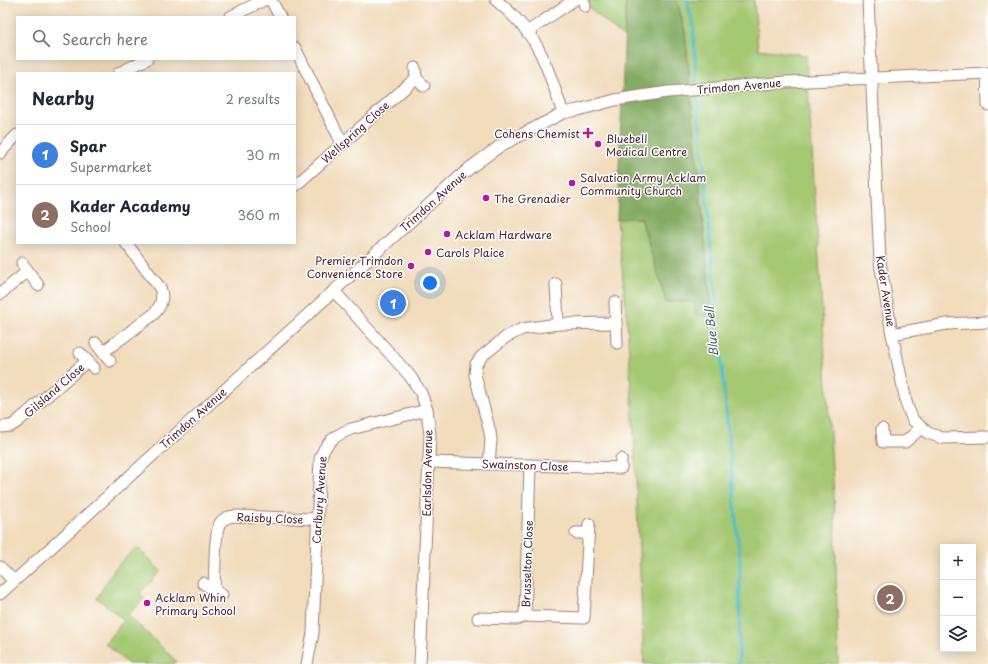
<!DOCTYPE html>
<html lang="en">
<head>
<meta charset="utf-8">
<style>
	body { margin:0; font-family:"Playpen Sans",sans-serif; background:#f2f2f3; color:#1f2937 }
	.controls { position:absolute; right:12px; bottom:12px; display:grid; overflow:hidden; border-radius:0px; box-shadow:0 2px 10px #0003 }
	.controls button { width:36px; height:36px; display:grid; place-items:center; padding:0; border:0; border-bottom:1px solid #e0e1e3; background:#fff; color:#1f2937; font:20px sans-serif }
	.you { position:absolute; left:430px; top:283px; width:14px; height:14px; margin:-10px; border:3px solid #fff; border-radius:50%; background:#1a73e8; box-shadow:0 0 0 6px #1a73e833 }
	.badge { display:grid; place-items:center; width:26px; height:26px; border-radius:50%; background:#2563eb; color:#fff; font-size:13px; font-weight:700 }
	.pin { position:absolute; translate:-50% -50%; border:2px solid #fff; box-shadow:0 1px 4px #0006 }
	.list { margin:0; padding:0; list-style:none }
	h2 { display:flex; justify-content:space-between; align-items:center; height:52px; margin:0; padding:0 16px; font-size:17px }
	h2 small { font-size:13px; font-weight:400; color:#747a83 }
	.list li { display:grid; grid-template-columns:26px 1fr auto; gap:12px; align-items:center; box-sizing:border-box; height:60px; padding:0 16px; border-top:1px solid #e0e1e3 }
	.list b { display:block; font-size:15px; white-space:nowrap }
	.list p { margin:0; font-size:13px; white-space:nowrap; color:#747a83 }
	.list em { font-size:13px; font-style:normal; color:#747a83 }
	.icon { flex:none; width:22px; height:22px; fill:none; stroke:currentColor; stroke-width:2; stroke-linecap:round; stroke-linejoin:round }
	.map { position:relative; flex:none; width:988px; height:664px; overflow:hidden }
	.search { position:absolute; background:#fff; box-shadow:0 2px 10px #0003; left:16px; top:16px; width:280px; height:44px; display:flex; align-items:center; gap:10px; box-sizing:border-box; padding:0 14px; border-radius:0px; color:#747a83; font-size:15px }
	.panel { position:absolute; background:#fff; box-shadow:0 2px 10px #0003; left:16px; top:72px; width:280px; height:172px; border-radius:0px }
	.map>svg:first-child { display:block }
	.green { fill:#a5c872; stroke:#78744e }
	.forest { fill:#84ac64; stroke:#676648 }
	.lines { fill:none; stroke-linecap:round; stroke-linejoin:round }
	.stream { stroke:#4fbcc9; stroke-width:3 }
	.minor-casing { stroke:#9e7e74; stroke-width:13 }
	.minor { stroke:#fff; stroke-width:11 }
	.poi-dot { fill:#b5179e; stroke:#fff; stroke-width:1.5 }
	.labels { text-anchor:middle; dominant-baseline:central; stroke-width:3; stroke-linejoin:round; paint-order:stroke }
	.street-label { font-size:11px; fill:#4a1f2b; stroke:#fff }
	.poi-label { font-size:11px; fill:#4a1f2b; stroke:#fff; text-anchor:start }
	.water-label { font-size:12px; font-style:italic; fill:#4c5e6a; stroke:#fff }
</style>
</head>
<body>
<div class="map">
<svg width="988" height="664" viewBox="0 0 988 664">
	<rect width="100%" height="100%" fill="#fff"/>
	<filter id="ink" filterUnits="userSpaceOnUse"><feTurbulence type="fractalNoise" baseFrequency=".025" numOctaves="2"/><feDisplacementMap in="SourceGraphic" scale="8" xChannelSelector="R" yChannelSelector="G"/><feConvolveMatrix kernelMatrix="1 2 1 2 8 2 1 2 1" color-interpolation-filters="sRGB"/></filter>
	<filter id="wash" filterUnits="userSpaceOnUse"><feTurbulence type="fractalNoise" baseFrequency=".012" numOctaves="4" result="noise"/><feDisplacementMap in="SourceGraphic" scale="16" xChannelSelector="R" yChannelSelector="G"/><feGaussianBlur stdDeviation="0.9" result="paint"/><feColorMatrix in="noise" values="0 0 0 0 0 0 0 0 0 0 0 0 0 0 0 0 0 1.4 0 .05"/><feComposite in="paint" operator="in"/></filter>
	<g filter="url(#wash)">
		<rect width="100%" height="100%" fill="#f1dcbc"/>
		<g class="green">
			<polygon points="587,0 626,0 624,38 591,9"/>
			<polygon points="677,0 754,0 758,49 806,55 835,513 838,664 644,664 634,436 627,321 617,219 641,218 666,302 694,302 712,316 685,32"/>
			<polygon points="137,547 161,571 140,593 145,598 128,615 176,661 174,664 128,664 105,643 124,620 97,598 115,568"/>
		</g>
		<polygon class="forest" points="626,0 677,0 685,32 712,316 696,315 693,302 666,302 641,218 617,219"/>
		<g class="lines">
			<polyline class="stream" points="687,0 693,24 699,117 740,562 739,664"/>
		</g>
	</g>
	<g filter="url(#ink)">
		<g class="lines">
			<g class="minor-casing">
				<g id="minor">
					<polyline points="271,0 280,17"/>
					<path d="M496,0C514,15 531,33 541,54C550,73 556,93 563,113"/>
					<polyline points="583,0 585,6"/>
					<polyline points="868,0 880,262 892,334 907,406 913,420 928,433 942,438 988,437"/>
					<polyline points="230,17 264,0"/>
					<polyline points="527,32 574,0"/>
					<polyline points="295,48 342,143"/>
					<polyline points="119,73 147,59"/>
					<polyline points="987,73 988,105"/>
					<polyline points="416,78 424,86"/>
					<polyline points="0,153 17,135"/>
					<polyline points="295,186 416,78 415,68"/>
					<polyline points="22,263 38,285"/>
					<polyline points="556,284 558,324"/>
					<polyline points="334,291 410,376 421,393 427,410 430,435 420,664"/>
					<polyline points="0,294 28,271"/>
					<polyline points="615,302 617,343"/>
					<polyline points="892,334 947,324 988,322"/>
					<polyline points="96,343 110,361"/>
					<path d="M103,352L154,314C161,306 164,297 160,288L126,243"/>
					<polyline points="80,353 94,368"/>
					<polyline points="0,427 11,426 17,422 87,361"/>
					<polyline points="882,429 883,442 905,442 921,428"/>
					<polyline points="428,462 621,468 621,459"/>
					<polyline points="489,463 491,440 490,432 475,375 476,364 482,356 506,337 522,329 558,324 616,323"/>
					<polyline points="530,465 525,616 584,618 589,524"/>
					<polyline points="576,533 588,533"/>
					<polyline points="0,567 14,581"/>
					<polyline points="203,583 222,595"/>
					<path d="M214,590C215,578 214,532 220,523C224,517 230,516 237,516L317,519"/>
					<polyline points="0,594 456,180 471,167 500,146 563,113 578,110 615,100 668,92 786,82 988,73"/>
					<polyline points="478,618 518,619 525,616"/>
					<path d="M307,664L313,633L320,459C325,443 335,435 351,429L427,410"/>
				</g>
			</g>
			<use href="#minor" class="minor"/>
		</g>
	</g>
	<g class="poi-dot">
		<path d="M586 127h4v4h4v4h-4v4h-4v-4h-4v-4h4z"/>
		<circle cx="598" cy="144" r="4"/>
		<circle cx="572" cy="183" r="4"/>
		<circle cx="486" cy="198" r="4"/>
		<circle cx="447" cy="234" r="4"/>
		<circle cx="428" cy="252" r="4"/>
		<circle cx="411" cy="266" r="4"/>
		<circle cx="147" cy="603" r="4"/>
	</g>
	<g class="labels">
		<g class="street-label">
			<text transform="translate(739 86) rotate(-5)">Trimdon Avenue</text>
			<text transform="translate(355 132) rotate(-42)">Wellspring Close</text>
			<text transform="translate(433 201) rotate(-42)">Trimdon Avenue</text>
			<text transform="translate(886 291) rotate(81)">Kader Avenue</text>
			<text transform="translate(54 390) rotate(-41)">Gilsland Close</text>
			<text transform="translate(193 418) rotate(-42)">Trimdon Avenue</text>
			<text transform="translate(525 465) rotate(2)">Swainston Close</text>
			<text transform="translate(427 473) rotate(-89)">Earlsdon Avenue</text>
			<text transform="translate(319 500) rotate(-86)">Carlbury Avenue</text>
			<text transform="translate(270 518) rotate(2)">Raisby Close</text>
			<text transform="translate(527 564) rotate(-88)">Brusselton Close</text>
		</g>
		<g class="poi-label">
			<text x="580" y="133" text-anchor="end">Cohens Chemist</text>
			<text x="606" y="138">Bluebell<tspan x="606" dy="13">Medical Centre</tspan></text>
			<text x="580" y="177">Salvation Army Acklam<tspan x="580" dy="13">Community Church</tspan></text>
			<text x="494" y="198">The Grenadier</text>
			<text x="455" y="234">Acklam Hardware</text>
			<text x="436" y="252">Carols Plaice</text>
			<text x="403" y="260" text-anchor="end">Premier Trimdon<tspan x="403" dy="13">Convenience Store</tspan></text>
			<text x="155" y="597">Acklam Whin<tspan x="155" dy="13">Primary School</tspan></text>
		</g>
		<g class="water-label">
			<text transform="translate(711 332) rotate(-95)">Blue Bell</text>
		</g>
	</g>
</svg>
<div class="controls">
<button>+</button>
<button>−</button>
<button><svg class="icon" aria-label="layers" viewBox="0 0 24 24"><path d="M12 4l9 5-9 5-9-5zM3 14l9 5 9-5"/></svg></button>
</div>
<div class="you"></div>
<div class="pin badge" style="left:393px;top:303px;background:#3f7fe0">1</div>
<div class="pin badge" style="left:890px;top:598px;background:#8d6e63">2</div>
<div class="search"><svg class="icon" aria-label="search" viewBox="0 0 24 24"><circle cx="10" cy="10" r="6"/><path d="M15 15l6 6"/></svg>Search here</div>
<section class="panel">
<h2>Nearby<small>2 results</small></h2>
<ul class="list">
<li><span class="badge" style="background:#3f7fe0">1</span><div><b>Spar</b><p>Supermarket</p></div><em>30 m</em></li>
<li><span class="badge" style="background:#8d6e63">2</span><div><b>Kader Academy</b><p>School</p></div><em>360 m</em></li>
</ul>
</section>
</div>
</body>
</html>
